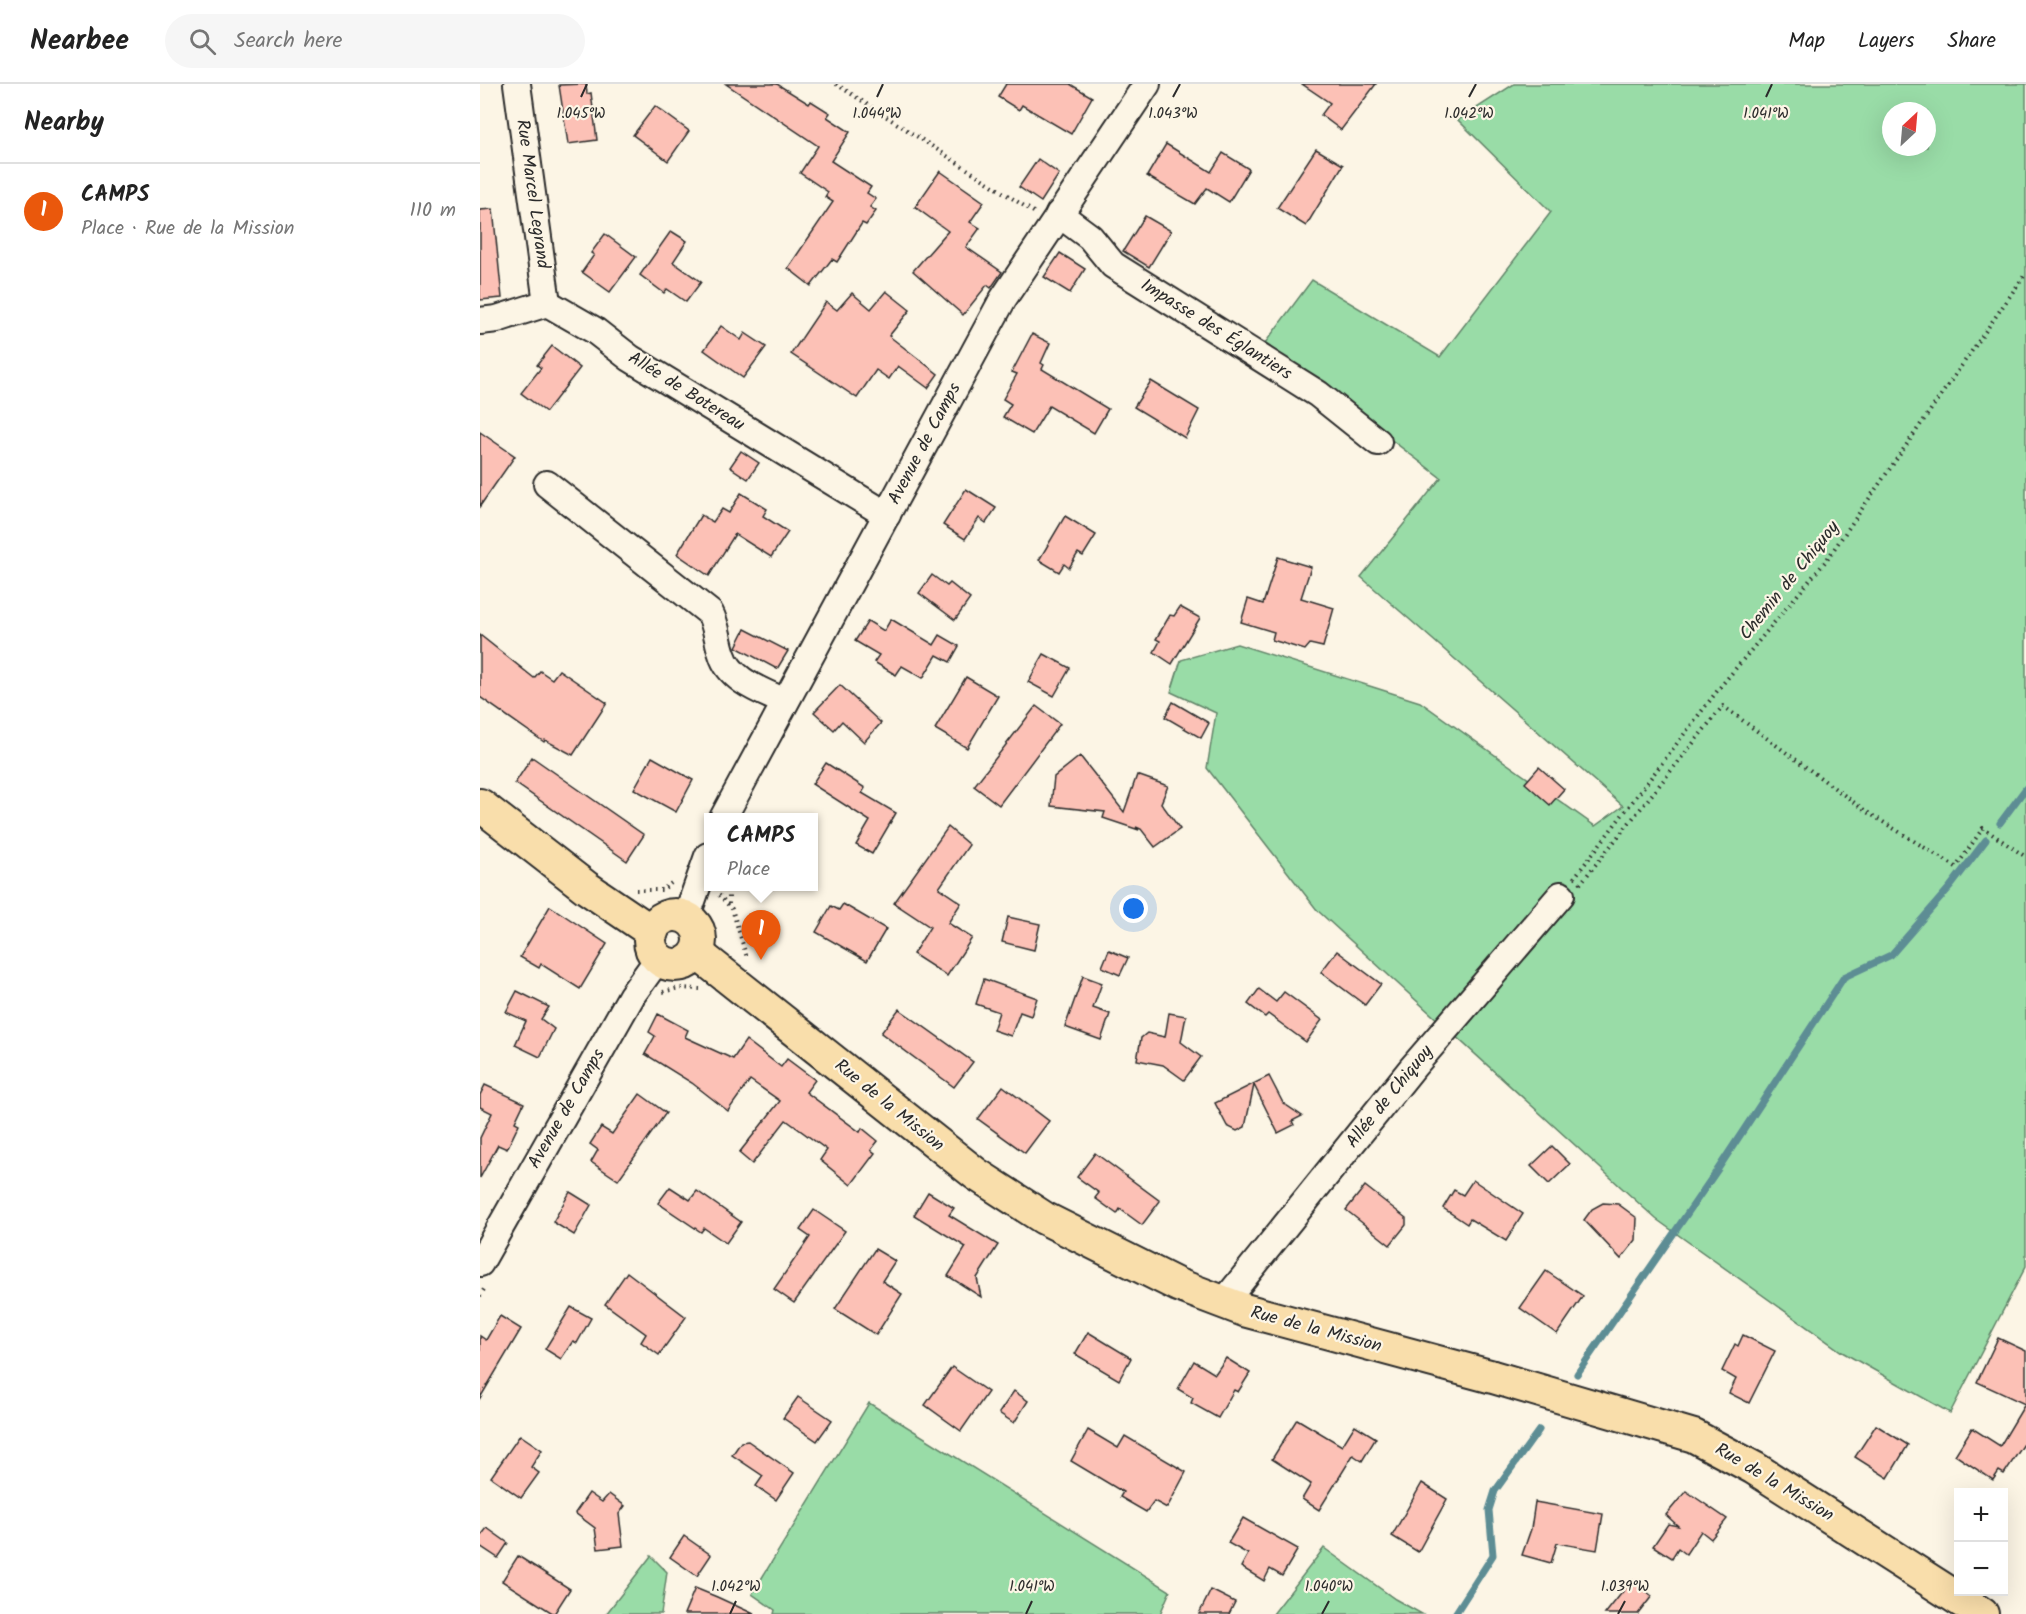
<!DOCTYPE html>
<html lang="en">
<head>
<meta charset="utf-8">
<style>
	body { margin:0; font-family:Kalam,sans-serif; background:#f6f6f6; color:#222 }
	.controls { position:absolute; right:18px; bottom:18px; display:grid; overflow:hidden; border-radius:0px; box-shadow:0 6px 24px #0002 }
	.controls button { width:54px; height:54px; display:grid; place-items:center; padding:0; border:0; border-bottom:2px solid #e0e0e0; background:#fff; color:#222; font:30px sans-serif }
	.compass { position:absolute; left:1402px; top:18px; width:54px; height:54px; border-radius:50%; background:#fff; box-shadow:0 6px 24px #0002; rotate:26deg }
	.you { position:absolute; left:654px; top:825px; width:21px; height:21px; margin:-15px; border:4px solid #fff; border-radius:50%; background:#1a73e8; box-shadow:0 0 0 9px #1a73e833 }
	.badge { display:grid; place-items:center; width:39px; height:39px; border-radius:50%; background:#ea580c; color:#fff; font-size:20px; font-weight:700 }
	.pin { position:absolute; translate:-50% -50px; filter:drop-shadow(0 2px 3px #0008) }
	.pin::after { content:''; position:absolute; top:32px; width:21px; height:18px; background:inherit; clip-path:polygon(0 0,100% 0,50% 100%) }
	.popup { position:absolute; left:224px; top:729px; width:114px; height:78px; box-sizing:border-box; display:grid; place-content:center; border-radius:0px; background:#fff; filter:drop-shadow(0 2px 4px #0005); font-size:20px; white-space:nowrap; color:#767676 }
	.popup b { font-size:22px; color:#222 }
	.popup::after { content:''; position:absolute; left:50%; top:100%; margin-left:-12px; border:12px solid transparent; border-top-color:#fff }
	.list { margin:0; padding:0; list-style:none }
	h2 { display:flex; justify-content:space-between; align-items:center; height:78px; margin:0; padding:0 24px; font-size:26px }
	h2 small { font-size:20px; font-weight:400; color:#767676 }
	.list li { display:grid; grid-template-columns:39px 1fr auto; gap:18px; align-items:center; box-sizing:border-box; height:96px; padding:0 24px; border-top:2px solid #e0e0e0 }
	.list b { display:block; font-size:22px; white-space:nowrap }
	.list p { margin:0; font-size:20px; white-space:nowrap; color:#767676 }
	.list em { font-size:20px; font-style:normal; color:#767676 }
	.icon { flex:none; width:33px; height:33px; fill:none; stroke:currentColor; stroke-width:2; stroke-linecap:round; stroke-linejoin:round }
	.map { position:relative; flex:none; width:1546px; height:1530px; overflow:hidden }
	header { display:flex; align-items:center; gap:36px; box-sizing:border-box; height:84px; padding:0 30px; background:#fff; border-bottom:2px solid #e0e0e0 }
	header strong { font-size:28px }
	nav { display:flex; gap:33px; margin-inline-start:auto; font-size:21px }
	.search { width:420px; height:54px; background:#f6f6f6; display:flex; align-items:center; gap:15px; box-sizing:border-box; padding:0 21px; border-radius:33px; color:#767676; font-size:22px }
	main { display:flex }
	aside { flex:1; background:#fff }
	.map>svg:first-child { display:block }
	.green { fill:#99dca7; stroke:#628469; stroke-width:1.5; fill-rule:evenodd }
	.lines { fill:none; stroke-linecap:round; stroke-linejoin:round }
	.stream { stroke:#5d8d94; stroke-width:7 }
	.building { fill:#fcc1b6; stroke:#2b2b2b; stroke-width:1.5 }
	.minor-casing { stroke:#2b2b2b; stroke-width:30 }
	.major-casing { stroke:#2b2b2b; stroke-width:36 }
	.path { stroke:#2b2b2b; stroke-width:4; stroke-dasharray:1.5 4.5; stroke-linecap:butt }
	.minor { stroke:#fcf5e5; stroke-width:26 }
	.major { stroke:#f9deab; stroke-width:32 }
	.ticks { fill:none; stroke:#2b2b2b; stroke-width:2 }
	.labels { text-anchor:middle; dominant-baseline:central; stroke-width:4.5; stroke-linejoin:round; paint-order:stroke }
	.street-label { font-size:18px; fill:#2b2b2b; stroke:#fcf5e5 }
	.ticks-label { font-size:15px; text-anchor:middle; fill:#2b2b2b; stroke:#fcf5e5; stroke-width:4.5; stroke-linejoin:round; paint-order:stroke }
</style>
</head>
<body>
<header>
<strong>Nearbee</strong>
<div class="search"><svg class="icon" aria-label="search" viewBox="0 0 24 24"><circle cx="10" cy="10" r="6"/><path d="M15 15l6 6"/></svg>Search here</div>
<nav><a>Map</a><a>Layers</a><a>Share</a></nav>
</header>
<main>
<aside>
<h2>Nearby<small></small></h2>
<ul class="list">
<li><span class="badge">1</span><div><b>CAMPS</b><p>Place · Rue de la Mission</p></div><em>110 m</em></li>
</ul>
</aside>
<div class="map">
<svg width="1546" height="1530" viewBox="0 0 1546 1530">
	<rect width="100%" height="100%" fill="#fcf5e5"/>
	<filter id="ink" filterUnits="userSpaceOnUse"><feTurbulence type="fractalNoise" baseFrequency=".0167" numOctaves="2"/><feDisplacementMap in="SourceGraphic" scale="12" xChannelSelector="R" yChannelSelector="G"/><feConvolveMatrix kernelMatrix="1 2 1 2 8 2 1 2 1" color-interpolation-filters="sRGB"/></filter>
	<g filter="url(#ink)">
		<g class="green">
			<path d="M1034,0H1546V1182L1470,1329L1362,1268L1176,1135L837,826L727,684L736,629L691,608L701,576L757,560L940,618L1115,742L1143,722L881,493L961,394L785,259L832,196L960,273L1071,128L978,36ZM1411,27H1447V63H1411Z"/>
			<polygon points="389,1319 690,1507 680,1530 294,1530 295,1526 272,1510"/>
			<polygon points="844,1464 915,1515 942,1530 793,1530"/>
			<polygon points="171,1472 187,1488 181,1530 126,1530"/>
		</g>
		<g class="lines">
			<g class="stream">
				<polyline points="1520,739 1546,704"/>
				<polyline points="1097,1290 1238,1085 1364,893 1411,871 1470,803 1506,756"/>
				<polyline points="975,1530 1013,1471 1009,1426 1015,1407 1059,1346"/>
			</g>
		</g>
		<g class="building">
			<polygon points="106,0 107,10 111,9 117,56 88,60 79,1"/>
			<polygon points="246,0 297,0 329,20 331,17 350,29 347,33 370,48 351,77 391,103 387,109 396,115 390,123 396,127 386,141 382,139 357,178 352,175 331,202 308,184 353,118 345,113 348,108 320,89 338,62"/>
			<polygon points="526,0 590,0 612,13 591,50 542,21 539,26 518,13"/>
			<polygon points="822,0 896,0 861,46 841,31 850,19"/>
			<polygon points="175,22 209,47 188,77 153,51"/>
			<polygon points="686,60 731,88 743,69 769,85 749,118 727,104 715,120 667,92"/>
			<polygon points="836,65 863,81 826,142 797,124"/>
			<polygon points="558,75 579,90 561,118 539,103"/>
			<polygon points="460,87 504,118 490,138 500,144 486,163 522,188 511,204 507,201 483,231 433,187 468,147 435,123"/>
			<polygon points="13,125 22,214 0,216 0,126"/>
			<polygon points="665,132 691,147 669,183 643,167"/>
			<polygon points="191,147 207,157 193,178 221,198 206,218 187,205 184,209 160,191"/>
			<polygon points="125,150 156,173 130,208 102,188 114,171 111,169"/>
			<polygon points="580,169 605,185 590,209 564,193"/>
			<polygon points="406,207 430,226 409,252 458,290 448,304 418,282 409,295 396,286 377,314 311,270 346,218 357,226 372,209 391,225"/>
			<polygon points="241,242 261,256 265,249 286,263 263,294 224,266"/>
			<polygon points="552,250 570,259 561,279 564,281 562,285 628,325 614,349 569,322 552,350 523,333 531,320 523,315 537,290 532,288"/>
			<polygon points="72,262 100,284 66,328 41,309 61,284 57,281"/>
			<polygon points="671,297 719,326 705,354 654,323"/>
			<polygon points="0,348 35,372 0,422"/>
			<polygon points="261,367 279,379 268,395 250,383"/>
			<polygon points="486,405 516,424 506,439 499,434 485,455 463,441"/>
			<polygon points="261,409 287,425 283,432 308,448 291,473 255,450 229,492 197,470 221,431 233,438 242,425 249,429"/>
			<polygon points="585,432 616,451 603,472 598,469 589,484 584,480 579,488 559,476"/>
			<polygon points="798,473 831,483 821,514 854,524 843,563 830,560 825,566 809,561 792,556 794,548 761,538 768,515 783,520"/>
			<polygon points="452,491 467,502 470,499 490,515 475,536 439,509"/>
			<polygon points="700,523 720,534 692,580 674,568 680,557 676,555 690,531 694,532"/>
			<polygon points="411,535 454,561 460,551 479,562 470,578 457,571 443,594 422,582 416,591 394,578 399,571 375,557 388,537 404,547"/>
			<polygon points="265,545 308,567 297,585 256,563"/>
			<polygon points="0,551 54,594 60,587 72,595 79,586 127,619 93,671 65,656 64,658 0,613"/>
			<polygon points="564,570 590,584 574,612 548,598"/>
			<polygon points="486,593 518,612 487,664 455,645"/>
			<polygon points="360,601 401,639 384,658 362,637 354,646 334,628"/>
			<polygon points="693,618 729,639 721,654 685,633"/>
			<polygon points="556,622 580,640 519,721 494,702"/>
			<polygon points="600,672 644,728 657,691 688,702 681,719 700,745 675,763 661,745 656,743 659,746 623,734 625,728 571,722 574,693"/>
			<polygon points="52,673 164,751 147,777 35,699"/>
			<polygon points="172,673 213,696 196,728 154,705"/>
			<polygon points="346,679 385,704 382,709 416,729 392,770 376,761 390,737 332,700"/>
			<polygon points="1059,683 1084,705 1070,721 1045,699"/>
			<polygon points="468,743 489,761 459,804 481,819 468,839 492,854 467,892 433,870 450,843 414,819"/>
			<polygon points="363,820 406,845 387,877 336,848 351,822 359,826"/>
			<polygon points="70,822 127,860 100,905 61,880 59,884 40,873"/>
			<polygon points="528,833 560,840 554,866 522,858"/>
			<polygon points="629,866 648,874 640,891 622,883"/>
			<polygon points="857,867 901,900 885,921 841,888"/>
			<polygon points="603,892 622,899 613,924 630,930 621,956 585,943"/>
			<polygon points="504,895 557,914 551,932 540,928 531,952 513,946 519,928 496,920"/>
			<polygon points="779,905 796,918 804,908 842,936 826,958 788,930 785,933 768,920"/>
			<polygon points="37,907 69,923 61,935 74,945 60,973 35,961 46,937 26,928"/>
			<polygon points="419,925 493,978 474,1003 401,949"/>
			<polygon points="689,929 706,932 701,958 721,973 704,996 683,981 657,976 661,954 667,949 685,953"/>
			<polygon points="178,930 208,946 205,953 253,975 266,956 301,983 307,975 335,996 326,1008 380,1048 382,1044 398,1057 391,1066 395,1069 371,1101 340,1076 347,1066 306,1036 272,1080 259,1069 300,1017 270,996 248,1027 212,999 165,970 175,952 169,948"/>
			<polygon points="789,992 803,1019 822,1032 812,1037 814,1041 798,1049 774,1001 765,1043 757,1047 747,1042 735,1019"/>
			<polygon points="5,1001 44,1019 35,1038 39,1040 27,1065 18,1061 0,1094 0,1054 12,1029 0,1023 0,1011"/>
			<polygon points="523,1002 569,1037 545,1069 498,1035"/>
			<polygon points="160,1010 186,1029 138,1096 111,1078 118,1066 110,1060 121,1043 132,1050"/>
			<polygon points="1072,1062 1090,1080 1069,1100 1051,1082"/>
			<polygon points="615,1069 680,1117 662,1141 640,1125 637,1130 615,1114 619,1109 597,1093"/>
			<polygon points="993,1096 1043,1130 1026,1157 990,1135 987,1140 963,1124 974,1106 983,1111"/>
			<polygon points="885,1102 926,1134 926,1141 910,1161 866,1126"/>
			<polygon points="190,1103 210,1116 217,1107 261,1138 246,1159 224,1144 221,1148 178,1119"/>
			<polygon points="90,1108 111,1121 94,1151 73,1138"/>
			<polygon points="448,1108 474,1124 469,1131 518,1161 497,1194 501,1213 468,1192 486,1163 434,1131"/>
			<polygon points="1123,1119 1138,1120 1157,1134 1156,1156 1141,1175 1104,1136 1112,1125"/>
			<polygon points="334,1126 365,1147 314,1219 294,1205 330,1153 320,1146"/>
			<polygon points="395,1165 415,1177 402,1197 422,1210 396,1251 355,1225"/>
			<polygon points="1066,1187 1103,1212 1077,1250 1040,1224"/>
			<polygon points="147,1188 206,1233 179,1271 161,1258 166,1250 125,1220"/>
			<polygon points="91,1223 111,1234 97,1259 93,1257 81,1275 65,1265"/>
			<polygon points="20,1232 41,1245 0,1314 0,1252 6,1256"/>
			<polygon points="608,1248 651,1274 639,1296 595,1270"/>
			<polygon points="1263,1251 1295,1267 1269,1319 1249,1309 1256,1295 1242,1287 1255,1260 1258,1262"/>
			<polygon points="1518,1254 1546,1267 1546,1357 1524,1390 1519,1387 1513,1396 1475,1371 1492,1344 1520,1362 1545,1320 1497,1298"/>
			<polygon points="746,1274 770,1289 758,1308 754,1306 738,1334 711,1319 713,1314 698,1305 714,1277 735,1290"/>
			<polygon points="472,1283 508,1308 481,1347 445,1321"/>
			<polygon points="534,1307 548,1317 534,1339 519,1329"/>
			<polygon points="318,1313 352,1336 337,1357 303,1334"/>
			<polygon points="817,1335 862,1362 875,1341 896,1354 882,1377 873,1371 839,1426 822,1415 831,1400 792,1375"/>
			<polygon points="1396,1341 1428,1361 1408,1394 1375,1373"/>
			<polygon points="608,1346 638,1364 645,1352 706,1388 687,1424 674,1417 666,1428 640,1413 643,1408 591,1377"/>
			<polygon points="40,1351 62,1366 51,1383 59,1389 41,1414 11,1393"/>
			<polygon points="268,1357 314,1389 296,1416 276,1402 283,1392 252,1371 261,1358"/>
			<polygon points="942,1399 967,1415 938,1468 912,1452"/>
			<polygon points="1206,1407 1247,1435 1231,1455 1221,1447 1206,1470 1198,1464 1192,1474 1173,1462 1188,1440 1198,1442 1186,1431"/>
			<polygon points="109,1409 122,1418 129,1410 145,1422 139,1430 143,1462 118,1465 115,1444 95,1429"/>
			<polygon points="1055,1418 1123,1430 1117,1466 1077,1459 1071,1479 1042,1471 1051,1445"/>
			<polygon points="763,1434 818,1465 802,1492 790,1485 784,1497 761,1483 768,1470 748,1459"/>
			<polygon points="7,1444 28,1459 18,1474 0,1462 0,1453"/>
			<polygon points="204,1452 231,1471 217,1492 190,1473"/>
			<polygon points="38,1472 90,1505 74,1530 22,1497"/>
			<polygon points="1152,1496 1172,1512 1158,1530 1125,1530"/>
			<polygon points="215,1504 237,1513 274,1530 204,1530"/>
			<polygon points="731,1506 755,1518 749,1530 719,1530"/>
		</g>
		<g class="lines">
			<g class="minor-casing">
				<g id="minor">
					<polyline points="37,0 67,219"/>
					<polyline points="579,130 610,153 633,181 838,310 898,358"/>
					<polyline points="0,237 17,235 67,219 114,246 150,274 407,431"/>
					<path d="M67,400L230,529C237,542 237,556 242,570C250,597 282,607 305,618"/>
					<polyline points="243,734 523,215 667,0"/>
					<polyline points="206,834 228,772"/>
					<polyline points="0,1179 152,911 178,875"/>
					<polyline points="744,1218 933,983 1081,811"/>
				</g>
			</g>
			<g class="major-casing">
				<g id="major">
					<polyline points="0,721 107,804 172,848"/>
					<circle cx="195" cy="856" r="25"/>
					<polyline points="217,869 496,1090 564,1134 698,1201 764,1226 1013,1293 1214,1352 1274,1384 1502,1530"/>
				</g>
			</g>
			<g class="path">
				<polyline points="356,0 555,129"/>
				<polyline points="1094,794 1241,602 1345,478 1546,189"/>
				<polyline points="1100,800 1243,622 1387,728 1476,783 1503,744 1546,773"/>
				<polyline points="156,806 182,806 194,797"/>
				<polyline points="239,811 252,825 267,874"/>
				<polyline points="249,820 249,802"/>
				<polyline points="183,908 199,904 220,905"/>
				<polyline points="0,1212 6,1202"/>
			</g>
			<use href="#minor" class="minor"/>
			<use href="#major" class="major"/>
		</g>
	</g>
	<path class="ticks" d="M101,13L107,0M397,13L403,0M693,13L700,0M989,13L996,0M1286,13L1292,0M250,1530L256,1517M546,1530L552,1517M842,1530L849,1517M1138,1530L1145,1517"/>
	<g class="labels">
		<g class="street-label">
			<text transform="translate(52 110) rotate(82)">Rue Marcel Legrand</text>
			<text transform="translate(736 246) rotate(32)">Impasse des Églantiers</text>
			<text transform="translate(206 308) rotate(32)">Allée de Botereau</text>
			<text transform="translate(445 360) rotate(-62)">Avenue de Camps</text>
			<text transform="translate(1310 497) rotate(-51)">Chemin de Chiquoy</text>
			<text transform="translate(910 1013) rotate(-51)">Allée de Chiquoy</text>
			<text transform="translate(409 1022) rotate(39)">Rue de la Mission</text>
			<text transform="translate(87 1025) rotate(-60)">Avenue de Camps</text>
			<text transform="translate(836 1246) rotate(15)">Rue de la Mission</text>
			<text transform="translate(1294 1399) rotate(31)">Rue de la Mission</text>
		</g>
	</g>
	<g class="ticks-label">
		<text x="101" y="34">1.045°W</text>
		<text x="397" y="34">1.044°W</text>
		<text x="693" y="34">1.043°W</text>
		<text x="989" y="34">1.042°W</text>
		<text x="1286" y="34">1.041°W</text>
		<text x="256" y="1507">1.042°W</text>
		<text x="552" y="1507">1.041°W</text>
		<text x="849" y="1507">1.040°W</text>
		<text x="1145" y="1507">1.039°W</text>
	</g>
</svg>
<div class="controls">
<button>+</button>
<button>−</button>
</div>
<svg class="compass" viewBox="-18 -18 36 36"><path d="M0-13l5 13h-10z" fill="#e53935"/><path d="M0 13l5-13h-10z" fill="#767676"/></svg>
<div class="you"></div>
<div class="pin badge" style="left:281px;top:876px">1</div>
<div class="popup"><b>CAMPS</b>Place</div>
</div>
</main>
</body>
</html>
